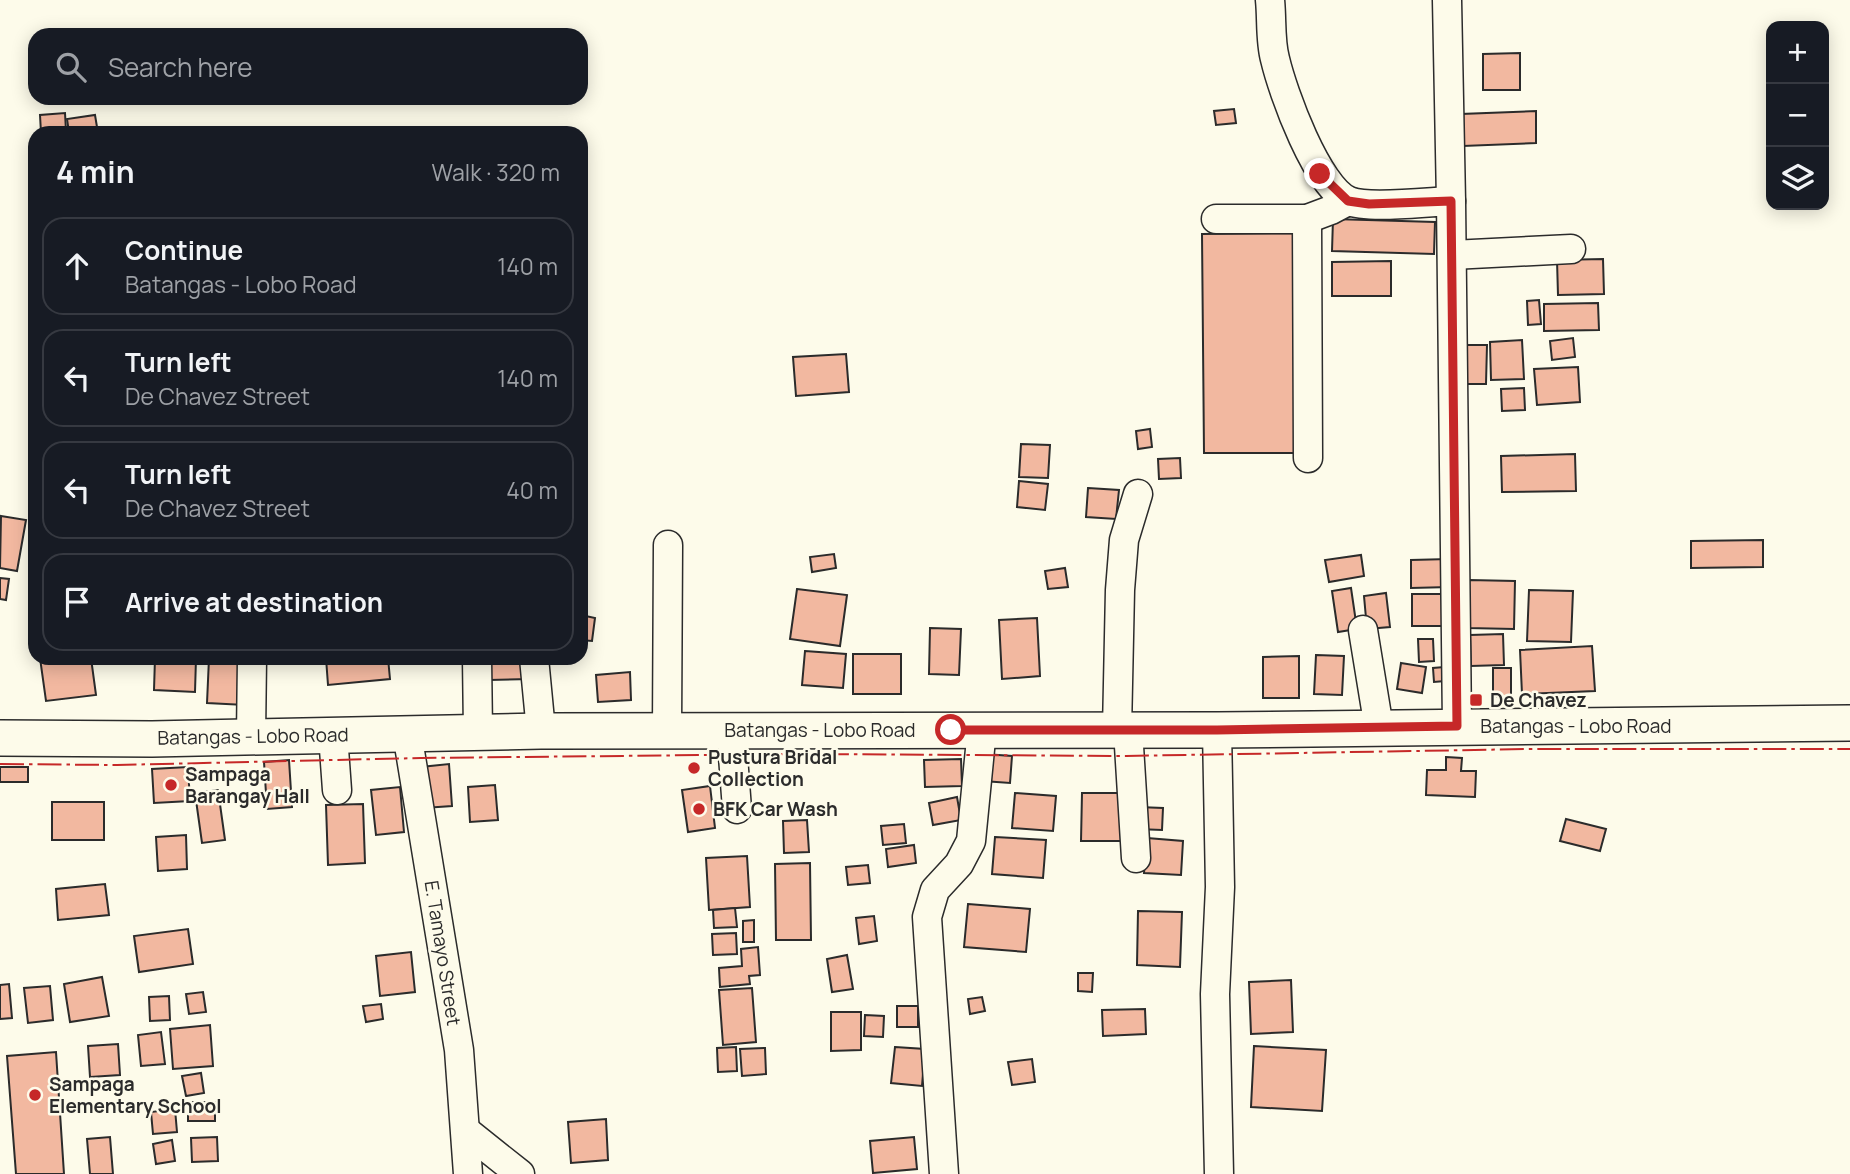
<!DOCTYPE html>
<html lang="en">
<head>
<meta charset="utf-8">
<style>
	body { margin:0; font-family:Manrope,sans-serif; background:#20242c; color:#f1f3f6 }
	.controls { position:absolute; right:21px; top:21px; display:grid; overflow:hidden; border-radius:14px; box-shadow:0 4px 18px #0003 }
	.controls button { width:63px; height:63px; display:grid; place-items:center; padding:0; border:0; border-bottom:2px solid #363941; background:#171b24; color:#f1f3f6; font:35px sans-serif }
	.stop { position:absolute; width:21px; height:21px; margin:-16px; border:5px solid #c62828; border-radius:50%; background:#fff }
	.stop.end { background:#c62828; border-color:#fff; box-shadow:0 2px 7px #0008 }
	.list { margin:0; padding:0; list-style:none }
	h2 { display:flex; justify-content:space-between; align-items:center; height:91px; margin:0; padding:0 28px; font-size:30px }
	h2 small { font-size:23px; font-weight:400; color:#9ea1a6 }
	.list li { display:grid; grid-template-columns:46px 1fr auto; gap:21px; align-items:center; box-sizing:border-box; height:98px; margin:0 14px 14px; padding:0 14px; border:2px solid #363941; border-radius:21px }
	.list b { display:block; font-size:26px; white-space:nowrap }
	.list p { margin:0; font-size:23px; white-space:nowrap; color:#9ea1a6 }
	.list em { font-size:23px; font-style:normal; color:#9ea1a6 }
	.icon { flex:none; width:38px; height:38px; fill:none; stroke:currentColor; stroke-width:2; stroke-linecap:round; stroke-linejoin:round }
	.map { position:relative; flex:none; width:1850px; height:1174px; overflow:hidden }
	.search { position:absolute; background:#171b24; box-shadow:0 4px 18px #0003; left:28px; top:28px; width:560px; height:77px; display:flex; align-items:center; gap:18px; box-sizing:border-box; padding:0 24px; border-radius:21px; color:#9ea1a6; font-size:26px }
	.panel { position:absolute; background:#171b24; box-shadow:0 4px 18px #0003; left:28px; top:126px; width:560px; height:539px; border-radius:21px }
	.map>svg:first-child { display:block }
	.building { fill:#f2b8a0; stroke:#2b2b2b; stroke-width:2 }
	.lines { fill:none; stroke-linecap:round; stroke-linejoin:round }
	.minor-casing { stroke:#2b2b2b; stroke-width:31 }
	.major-casing { stroke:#2b2b2b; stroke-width:38 }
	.minor { stroke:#fdfbea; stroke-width:28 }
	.major { stroke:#fdfbea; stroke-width:35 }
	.power { stroke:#c62828; stroke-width:2; stroke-dasharray:24 5 3.5 5; stroke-linecap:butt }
	.route { stroke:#c62828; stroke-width:9 }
	.poi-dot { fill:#c62828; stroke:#fdfbea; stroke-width:2.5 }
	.labels { text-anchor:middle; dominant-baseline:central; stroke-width:5; stroke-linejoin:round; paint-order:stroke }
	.poi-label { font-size:19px; font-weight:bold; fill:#2b2b2b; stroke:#fdfbea; text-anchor:start }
	.street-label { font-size:19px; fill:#2b2b2b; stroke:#fdfbea }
</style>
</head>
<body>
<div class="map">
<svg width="1850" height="1174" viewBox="0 0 1850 1174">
	<rect width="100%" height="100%" fill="#fdfbea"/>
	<g class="building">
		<polygon points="1520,53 1520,90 1483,90 1483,54"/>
		<polygon points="1234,109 1236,123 1216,125 1214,111"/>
		<polygon points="1536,111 1536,143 1463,146 1461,114"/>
		<polygon points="65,113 66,131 41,133 40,115"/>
		<polygon points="95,115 98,133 69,133 67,119"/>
		<polygon points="1333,219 1435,222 1434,254 1332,251"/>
		<polygon points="1294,233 1296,453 1204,453 1202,234"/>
		<polygon points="1603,259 1604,294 1558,295 1557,260"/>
		<polygon points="1391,261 1391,296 1332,296 1332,262"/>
		<polygon points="1539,300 1541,324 1528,325 1527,301"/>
		<polygon points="1598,303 1599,330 1544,331 1544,304"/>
		<polygon points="1573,338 1575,357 1552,360 1550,341"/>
		<polygon points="1522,340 1524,379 1491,380 1490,342"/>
		<polygon points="1462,345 1487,345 1486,384 1461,384"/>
		<polygon points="846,354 849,392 796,396 793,357"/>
		<polygon points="1578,367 1580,402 1537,405 1534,369"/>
		<polygon points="1524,388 1525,410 1502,411 1501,389"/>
		<polygon points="1150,429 1152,447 1138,449 1136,431"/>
		<polygon points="1021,444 1050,445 1048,478 1019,477"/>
		<polygon points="1575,454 1576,491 1502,492 1501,456"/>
		<polygon points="1180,458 1181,478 1159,479 1158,459"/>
		<polygon points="1019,481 1048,484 1045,510 1017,507"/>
		<polygon points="1088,488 1119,490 1116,519 1086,517"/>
		<polygon points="1,516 26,520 17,571 0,568"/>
		<polygon points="1763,540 1763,567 1691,568 1691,541"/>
		<polygon points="834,554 836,568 812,572 810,557"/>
		<polygon points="1361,555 1364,576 1329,582 1325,560"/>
		<polygon points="1449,559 1450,587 1411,588 1411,560"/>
		<polygon points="1065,568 1068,587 1048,589 1045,571"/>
		<polygon points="0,578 9,579 6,600 0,599"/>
		<polygon points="1469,580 1515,581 1514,629 1467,628"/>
		<polygon points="1351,588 1357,629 1338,632 1332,591"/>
		<polygon points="797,589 847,595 840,646 790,639"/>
		<polygon points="1529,590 1573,591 1571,642 1527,641"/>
		<polygon points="1386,593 1390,627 1367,629 1364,596"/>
		<rect x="1412" y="594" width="32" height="32"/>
		<polygon points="581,615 595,618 592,641 581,640"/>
		<polygon points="1037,618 1040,676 1002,679 999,620"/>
		<polygon points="930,628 961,629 959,675 929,674"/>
		<polygon points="1503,634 1504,665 1471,666 1470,635"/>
		<polygon points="1418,639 1433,639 1434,661 1419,662"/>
		<polygon points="1592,646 1595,691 1522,694 1520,650"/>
		<polygon points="805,651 846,654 843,688 802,685"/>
		<rect x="853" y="654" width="48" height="40"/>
		<polygon points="1316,655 1344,656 1342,695 1314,694"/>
		<polygon points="1299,656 1299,698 1263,698 1263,657"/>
		<polygon points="40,658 91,658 96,695 46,701"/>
		<polygon points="155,658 196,658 195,692 154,690"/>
		<polygon points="209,658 247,658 245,705 207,703"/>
		<polygon points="326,658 388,658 390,679 328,685"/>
		<polygon points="488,658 529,658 530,679 489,680"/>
		<polygon points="1401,663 1426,667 1422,693 1397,689"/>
		<polygon points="1444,667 1445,681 1434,682 1433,668"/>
		<rect x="1493" y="668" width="18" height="29"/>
		<polygon points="630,672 631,700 598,702 596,675"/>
		<polygon points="984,754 1012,756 1010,783 983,781"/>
		<polygon points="1446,757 1462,758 1461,771 1476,771 1475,797 1426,795 1427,770 1446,770"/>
		<polygon points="961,759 962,786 925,787 924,760"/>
		<polygon points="289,760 292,807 267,809 264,762"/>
		<polygon points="449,764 452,806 424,808 421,767"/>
		<rect x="0" y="767" width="28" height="15"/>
		<polygon points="188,767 190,801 154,803 152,769"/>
		<polygon points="495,785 498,820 470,822 468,787"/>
		<polygon points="710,786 715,828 688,832 682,790"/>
		<polygon points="400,787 404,832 376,835 371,790"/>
		<polygon points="218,790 225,840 202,843 195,793"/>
		<polygon points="1015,793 1056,796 1053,831 1012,828"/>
		<polygon points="1082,793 1125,793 1125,841 1081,841"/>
		<polygon points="957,797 961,820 933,825 929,803"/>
		<rect x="52" y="802" width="52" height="38"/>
		<polygon points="363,804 365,863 328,865 326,805"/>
		<polygon points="1138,807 1163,808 1162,830 1137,829"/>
		<polygon points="1566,819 1606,829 1600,851 1560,841"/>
		<polygon points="807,820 809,852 784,853 783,821"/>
		<polygon points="904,824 906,843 883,845 881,826"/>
		<polygon points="186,835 187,869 158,871 156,837"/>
		<polygon points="995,837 1046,840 1043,878 992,874"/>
		<polygon points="1147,838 1183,841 1181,875 1144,873"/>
		<polygon points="914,845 916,863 888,867 886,849"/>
		<polygon points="747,856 750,907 709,910 706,858"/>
		<polygon points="810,863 811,940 776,940 775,864"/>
		<polygon points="868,865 870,883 848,885 846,867"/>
		<polygon points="105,884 109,915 58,920 56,889"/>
		<polygon points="968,904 1030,909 1026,952 964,947"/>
		<polygon points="735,908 737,927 714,928 713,910"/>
		<polygon points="1138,911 1182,912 1180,967 1137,965"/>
		<polygon points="874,916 877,941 859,944 856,918"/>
		<polygon points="754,920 754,942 743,942 743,921"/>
		<polygon points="188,929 193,964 139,972 134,936"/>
		<polygon points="736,933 737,954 713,955 712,934"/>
		<polygon points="758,947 760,975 749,976 750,984 720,987 719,968 742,966 741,949"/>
		<polygon points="411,952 415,992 380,996 376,956"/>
		<polygon points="847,955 853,989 832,992 827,959"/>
		<polygon points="1078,973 1093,973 1092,992 1078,991"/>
		<polygon points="102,977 109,1016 70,1022 64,984"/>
		<polygon points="1291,980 1293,1032 1251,1034 1249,982"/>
		<polygon points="9,984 12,1018 0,1019 0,985"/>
		<polygon points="50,986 53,1020 28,1023 24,988"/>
		<polygon points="752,988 756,1042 723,1045 719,990"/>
		<polygon points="203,992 206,1012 189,1014 186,994"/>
		<polygon points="169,996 170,1020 150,1021 149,997"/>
		<polygon points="982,997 985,1011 970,1014 968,999"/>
		<polygon points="381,1004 383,1019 366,1022 363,1006"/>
		<rect x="897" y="1006" width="21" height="21"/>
		<polygon points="1145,1009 1146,1034 1103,1036 1102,1010"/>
		<polygon points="831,1012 861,1012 861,1050 831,1051"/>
		<polygon points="865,1015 884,1016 883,1037 864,1036"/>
		<polygon points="210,1025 213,1066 173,1069 170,1029"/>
		<polygon points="161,1032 165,1064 141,1066 138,1035"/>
		<polygon points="118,1044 120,1075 90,1077 88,1046"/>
		<polygon points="1254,1046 1326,1050 1322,1111 1251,1107"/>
		<polygon points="736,1047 737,1071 718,1072 717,1048"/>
		<polygon points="895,1047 925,1049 922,1086 891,1083"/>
		<polygon points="765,1048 766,1074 742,1076 740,1049"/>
		<polygon points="56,1052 64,1174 16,1174 7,1056"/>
		<polygon points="1032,1059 1035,1082 1012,1085 1008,1062"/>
		<polygon points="201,1073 204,1093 186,1096 182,1076"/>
		<rect x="188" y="1102" width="27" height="19"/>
		<polygon points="175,1109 177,1132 153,1134 151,1112"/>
		<polygon points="606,1119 608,1160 571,1163 568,1122"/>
		<polygon points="110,1137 113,1174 90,1174 87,1139"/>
		<polygon points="217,1137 218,1161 192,1162 191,1138"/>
		<polygon points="914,1137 917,1169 873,1173 870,1141"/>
		<polygon points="172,1140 175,1161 156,1164 153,1144"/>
	</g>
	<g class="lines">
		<g class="minor-casing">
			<g id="minor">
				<path d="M1270,0C1272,19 1270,41 1275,59C1283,93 1317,187 1349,201C1368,209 1428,202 1451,201L1457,726"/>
				<polyline points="1447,0 1451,201"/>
				<polyline points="1216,219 1307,219 1331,210 1348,201"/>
				<polyline points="1307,219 1308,458"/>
				<polyline points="1452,255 1571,249"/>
				<polyline points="1363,630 1379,728"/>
				<polyline points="477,658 478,732"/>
				<polyline points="534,658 541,731"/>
				<polyline points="667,730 668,545"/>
				<polyline points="731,730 737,809"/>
				<polyline points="1117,730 1120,590 1124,540 1138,494"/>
				<polyline points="1128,730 1136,858"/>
				<polyline points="1217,730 1220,887 1215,994 1219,1174"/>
				<polyline points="407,733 459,1050 468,1174"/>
				<polyline points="333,735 337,790"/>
				<polyline points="251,736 252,658"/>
				<polyline points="466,1131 520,1174"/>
				<polyline points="944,1174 927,917 935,890 959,864 971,841 982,729"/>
			</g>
		</g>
		<g class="major-casing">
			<polyline id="major" points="0,738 152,739 541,731 1217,730 1850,723"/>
		</g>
		<use href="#minor" class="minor"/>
		<use href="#major" class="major"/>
		<polyline class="power" points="0,764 117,765 421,758 803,754 1126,756 1530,749 1850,749"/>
	</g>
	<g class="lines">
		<polyline class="route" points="951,730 1217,730 1457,726 1451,201 1369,204 1348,201 1320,174"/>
	</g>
	<g class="poi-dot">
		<rect x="1469" y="693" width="14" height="14" rx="3.5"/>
		<circle cx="694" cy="768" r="7"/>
		<circle cx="171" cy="785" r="7"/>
		<circle cx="699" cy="809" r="7"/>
		<circle cx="35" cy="1095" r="7"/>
	</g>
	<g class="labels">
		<g class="poi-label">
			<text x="1490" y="700">De Chavez</text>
			<text x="708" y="757">Pustura Bridal<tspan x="708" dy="22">Collection</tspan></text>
			<text x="185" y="774">Sampaga<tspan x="185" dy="22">Barangay Hall</tspan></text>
			<text x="713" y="809">BFK Car Wash</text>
			<text x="49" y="1084">Sampaga<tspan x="49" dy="22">Elementary School</tspan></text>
		</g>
		<g class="street-label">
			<text x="1576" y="726">Batangas - Lobo Road</text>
			<text x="820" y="730">Batangas - Lobo Road</text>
			<text transform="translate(253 736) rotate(-1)">Batangas - Lobo Road</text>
			<text transform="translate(443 953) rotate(81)">E. Tamayo Street</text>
		</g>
	</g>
</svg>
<div class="controls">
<button>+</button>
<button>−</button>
<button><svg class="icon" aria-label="layers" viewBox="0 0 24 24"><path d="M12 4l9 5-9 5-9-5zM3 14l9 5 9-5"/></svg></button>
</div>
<div class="stop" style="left:951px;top:730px"></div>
<div class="stop end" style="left:1320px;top:174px"></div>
<div class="search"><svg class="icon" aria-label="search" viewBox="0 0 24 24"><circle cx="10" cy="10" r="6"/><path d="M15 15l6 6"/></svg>Search here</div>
<section class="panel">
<h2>4 min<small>Walk · 320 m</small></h2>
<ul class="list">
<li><svg class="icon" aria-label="ahead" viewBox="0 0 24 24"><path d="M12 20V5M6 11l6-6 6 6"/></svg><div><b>Continue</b><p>Batangas - Lobo Road</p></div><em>140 m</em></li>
<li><svg class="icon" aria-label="left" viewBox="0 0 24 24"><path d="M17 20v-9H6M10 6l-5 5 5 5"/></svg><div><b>Turn left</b><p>De Chavez Street</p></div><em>140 m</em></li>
<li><svg class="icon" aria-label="left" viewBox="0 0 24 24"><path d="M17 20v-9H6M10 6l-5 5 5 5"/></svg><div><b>Turn left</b><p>De Chavez Street</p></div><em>40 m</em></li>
<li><svg class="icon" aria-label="arrive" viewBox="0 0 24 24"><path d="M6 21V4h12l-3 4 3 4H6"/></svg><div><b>Arrive at destination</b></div></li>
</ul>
</section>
</div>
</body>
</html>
